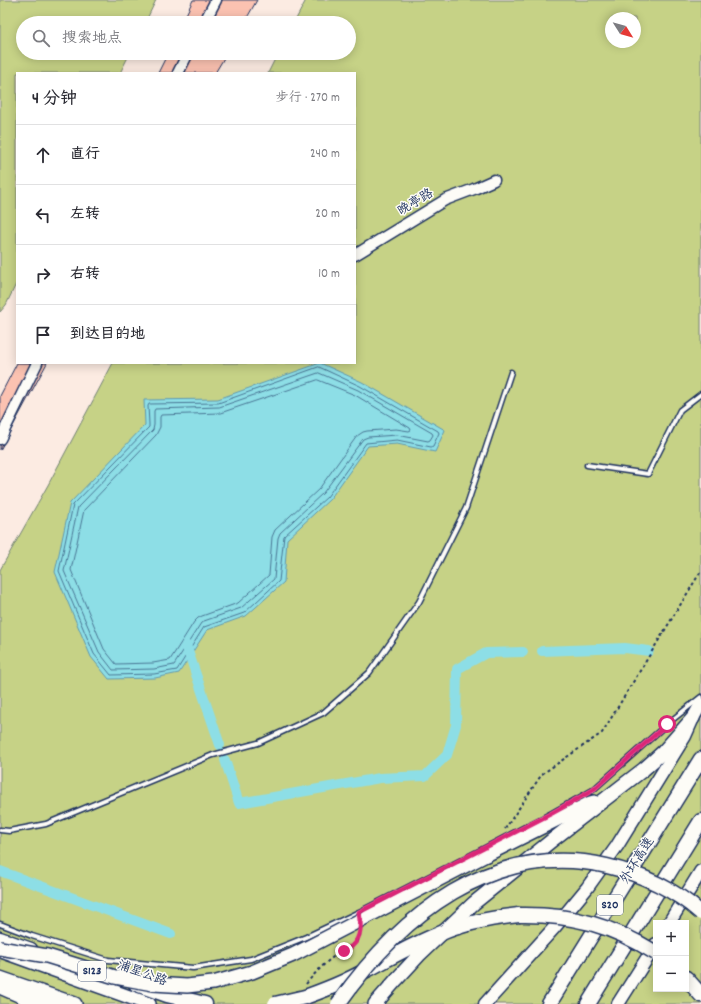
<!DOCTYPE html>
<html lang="zh">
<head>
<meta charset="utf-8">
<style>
	body { margin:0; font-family:Dekko,"LXGW WenKai TC",sans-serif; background:#f2f2f3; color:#2b2b33 }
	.controls { position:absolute; right:12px; bottom:12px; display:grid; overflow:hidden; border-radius:0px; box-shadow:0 2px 10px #0003 }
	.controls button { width:36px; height:36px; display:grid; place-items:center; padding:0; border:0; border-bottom:1px solid #e1e1e2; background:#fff; color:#2b2b33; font:20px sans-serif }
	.compass { position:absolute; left:605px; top:12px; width:36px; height:36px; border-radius:50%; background:#fff; box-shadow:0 2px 10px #0003; rotate:127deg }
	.stop { position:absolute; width:12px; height:12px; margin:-9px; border:3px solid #db2777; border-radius:50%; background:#fff }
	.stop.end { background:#db2777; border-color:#fff; box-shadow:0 1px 4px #0008 }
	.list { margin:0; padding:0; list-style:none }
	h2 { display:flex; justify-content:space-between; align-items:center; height:52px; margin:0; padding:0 16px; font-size:17px }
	h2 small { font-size:13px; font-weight:400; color:#7c7c81 }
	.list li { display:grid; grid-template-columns:26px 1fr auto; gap:12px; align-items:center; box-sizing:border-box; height:60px; padding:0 16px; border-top:1px solid #e1e1e2 }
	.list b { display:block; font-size:15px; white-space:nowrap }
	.list em { font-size:13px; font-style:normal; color:#7c7c81 }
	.icon { flex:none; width:22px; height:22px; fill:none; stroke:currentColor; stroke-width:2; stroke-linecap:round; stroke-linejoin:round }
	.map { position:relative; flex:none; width:701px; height:1004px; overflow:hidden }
	.search { position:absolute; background:#fff; box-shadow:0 2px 10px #0003; left:16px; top:16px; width:340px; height:44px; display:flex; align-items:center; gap:10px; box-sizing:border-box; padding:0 14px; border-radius:22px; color:#7c7c81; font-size:15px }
	.panel { position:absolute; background:#fff; box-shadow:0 2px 10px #0003; left:16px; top:72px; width:340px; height:292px; border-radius:0px }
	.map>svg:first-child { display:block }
	.green { fill:#c6d286; stroke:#708072; fill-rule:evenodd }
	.water { fill:#8ddee6; stroke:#5f98b0 }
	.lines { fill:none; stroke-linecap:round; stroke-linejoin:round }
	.shore { stroke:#497594; stroke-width:1 }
	.canal { stroke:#8ddee6; stroke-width:10 }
	.building { fill:#fbc2b1; stroke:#1b2f5e }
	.service-casing { stroke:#1b2f5e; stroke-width:7 }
	.tertiary-casing { stroke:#1b2f5e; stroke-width:13 }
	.primary-casing { stroke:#1b2f5e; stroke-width:15 }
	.trunk-casing { stroke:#1b2f5e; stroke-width:16 }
	.motorway-casing { stroke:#1b2f5e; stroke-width:17 }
	.path { stroke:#1b2f5e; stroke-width:2; stroke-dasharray:3 3; stroke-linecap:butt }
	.service { stroke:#fdfcf7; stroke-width:4 }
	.tertiary { stroke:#fdfcf7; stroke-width:10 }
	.primary { stroke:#fdfcf7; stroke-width:12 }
	.trunk { stroke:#fdfcf7; stroke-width:13 }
	.motorway { stroke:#fdfcf7; stroke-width:14 }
	.trunk-bridge-casing { stroke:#1b2f5e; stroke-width:16; stroke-linecap:butt }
	.motorway-bridge-casing { stroke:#1b2f5e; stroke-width:17; stroke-linecap:butt }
	.trunk-bridge { stroke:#fdfcf7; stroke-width:13 }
	.motorway-bridge { stroke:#fdfcf7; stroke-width:14 }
	.route { stroke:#db2777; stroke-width:5 }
	.labels { text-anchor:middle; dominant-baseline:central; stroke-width:3; stroke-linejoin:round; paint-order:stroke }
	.shield { fill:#fdfcf7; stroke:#5f6c8c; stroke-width:1 }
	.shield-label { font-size:12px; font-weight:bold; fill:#1b2f5e }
	.street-label { font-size:13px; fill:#1b2f5e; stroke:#fdfcf7 }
</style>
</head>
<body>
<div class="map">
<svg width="701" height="1004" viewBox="0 0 701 1004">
	<rect width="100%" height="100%" fill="#fcebe2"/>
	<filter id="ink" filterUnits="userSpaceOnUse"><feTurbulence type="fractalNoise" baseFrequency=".025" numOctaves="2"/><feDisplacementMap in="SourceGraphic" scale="8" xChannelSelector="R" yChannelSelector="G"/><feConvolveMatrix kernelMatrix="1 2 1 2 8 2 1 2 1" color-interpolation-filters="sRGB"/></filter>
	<g filter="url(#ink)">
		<g class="green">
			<polygon points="0,0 156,0 145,23 23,23 23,53 130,53 120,73 17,73 17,282 6,305 0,312"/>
			<path d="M306,0H701V1004H0V570L48,485L113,363H355V73H268L278,53H349V23H294ZM611,18H635V42H611ZM656,923H686V989H656Z"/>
		</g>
		<polygon class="water" points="320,363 362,382 445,430 435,452 397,444 368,446 330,499 287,539 284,582 246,616 207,630 179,673 155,678 109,679 91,657 55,572 70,503 145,425 144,400 218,399"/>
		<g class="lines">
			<g class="shore">
				<polygon points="319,367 360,386 438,431 439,433 433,446 431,447 397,440 366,443 327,497 284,536 279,581 244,613 204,627 177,670 154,674 111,675 94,654 59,571 73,505 149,427 149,424 148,406 149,404 218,403"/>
				<polygon points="319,373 358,390 432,433 433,435 430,440 428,441 397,435 368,437 363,439 323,493 280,533 278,538 274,579 241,608 204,621 201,623 174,665 154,669 113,670 99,652 64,571 78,507 153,430 154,425 154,411 155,409 219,407"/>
				<polygon points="318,380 355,395 410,428 411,430 409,431 396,429 367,431 363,432 357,436 319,489 275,530 272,537 269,575 238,603 202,616 198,618 194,622 170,660 153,663 116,664 104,649 71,570 84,510 156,435 160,427 160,417 161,415 220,413"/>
			</g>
			<g class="canal">
				<polyline points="186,645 220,745"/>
				<polyline points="542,651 625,648 649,651"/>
				<polyline points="225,760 239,803 380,778 425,776 447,755 456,725 457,669 486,653 523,652"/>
				<polyline points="0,871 171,934"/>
			</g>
		</g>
		<g class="building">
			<polygon points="193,0 257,0 244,23 182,23"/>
			<polygon points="168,53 227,53 215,73 158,73"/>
			<polygon points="17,363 47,363 0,450 0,396"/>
		</g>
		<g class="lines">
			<g class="service-casing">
				<g id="service">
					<polyline points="587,465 648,474 680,410 701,394"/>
					<polyline points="0,830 9,831 46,824 213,755 258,743 323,713 369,673 419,602 466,508 511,372"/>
					<polyline points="0,924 32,936 108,960 193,968 251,959 306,937 359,912 479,851 552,813 593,790 667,724 701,697"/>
				</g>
			</g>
			<g class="tertiary-casing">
				<g id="tertiary">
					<polyline points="204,23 216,0"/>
					<polyline points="178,73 188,53"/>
					<polyline points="355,255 445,200 474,189 494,180"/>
					<polyline points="0,439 37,363"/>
				</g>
			</g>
			<g class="primary-casing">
				<g id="primary">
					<polyline points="669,923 701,871"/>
					<polyline points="0,938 31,949"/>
					<polyline points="35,997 55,1004"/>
					<polyline points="485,1004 554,928 587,888 617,846 685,736 693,718 701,704"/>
					<polyline points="618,1004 656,944"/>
				</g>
			</g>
			<g class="trunk-casing">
				<g id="trunk">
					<polyline points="486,855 590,803 594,802"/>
					<polyline points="4,952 149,1004"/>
					<polyline points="0,978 75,1004"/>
					<polyline points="0,987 39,1004"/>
					<polyline points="375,1004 396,980 419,955 474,903 551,841 644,769 663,752 693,718"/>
				</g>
			</g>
			<g class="motorway-casing">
				<g id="motorway">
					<polyline points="686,978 701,995"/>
					<polyline points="136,984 167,995 205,1004"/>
					<path d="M305,997C319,992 332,987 345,981C377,966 406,947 439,934C464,923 491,918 519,915"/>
					<polyline points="549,1004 701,759"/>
					<polyline points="588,1004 701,821"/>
				</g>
			</g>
			<g class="path">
				<polyline points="505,829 542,774 602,733 701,571"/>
				<path d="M306,984C314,974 323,965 333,957C343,950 357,947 360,933"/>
			</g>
			<use href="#service" class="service"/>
			<use href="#tertiary" class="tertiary"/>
			<use href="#primary" class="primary"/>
			<use href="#trunk" class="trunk"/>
			<use href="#motorway" class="motorway"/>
			<g class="trunk-bridge-casing">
				<polyline id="trunk-bridge" points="0,948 47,956 115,977 153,984 187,986 213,983 252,972 293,955 486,855"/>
			</g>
			<g class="motorway-bridge-casing">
				<g id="motorway-bridge">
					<path d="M519,915C572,914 611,925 656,953"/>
					<polyline points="275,1004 305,997"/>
					<path d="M338,1004C400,916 492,840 607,866C641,874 675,890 701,913"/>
				</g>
			</g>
			<use href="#trunk-bridge" class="trunk-bridge"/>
			<use href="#motorway-bridge" class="motorway-bridge"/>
		</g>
	</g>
	<g class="lines" filter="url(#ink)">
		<path class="route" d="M344,951C346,949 350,948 352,946C362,937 361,924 359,912L552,813L593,790L667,724"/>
	</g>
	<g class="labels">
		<g class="shield">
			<rect x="597" y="895" width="26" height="20" rx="3"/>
			<rect x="78" y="961" width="28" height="20" rx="3"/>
		</g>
		<g class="shield-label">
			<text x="610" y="905">S20</text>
			<text x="92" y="971">S123</text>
		</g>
		<g class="street-label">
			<text transform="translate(416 203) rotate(-31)">晚亭路</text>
			<text transform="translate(638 861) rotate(-58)">外环高速</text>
			<text transform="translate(142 974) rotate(20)">浦星公路</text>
		</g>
	</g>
</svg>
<div class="controls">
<button>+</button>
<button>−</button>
</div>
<svg class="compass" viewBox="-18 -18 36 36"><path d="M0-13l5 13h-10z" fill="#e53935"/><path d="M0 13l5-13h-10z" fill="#7c7c81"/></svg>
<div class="stop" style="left:667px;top:724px"></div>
<div class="stop end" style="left:344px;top:951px"></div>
<div class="search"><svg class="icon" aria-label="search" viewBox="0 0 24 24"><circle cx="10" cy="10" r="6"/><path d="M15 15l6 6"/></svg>搜索地点</div>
<section class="panel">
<h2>4 分钟<small>步行 · 270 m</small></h2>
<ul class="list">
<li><svg class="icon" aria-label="ahead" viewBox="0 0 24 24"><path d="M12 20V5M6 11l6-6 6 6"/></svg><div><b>直行</b></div><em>240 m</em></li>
<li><svg class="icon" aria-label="left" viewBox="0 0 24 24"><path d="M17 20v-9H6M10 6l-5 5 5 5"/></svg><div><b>左转</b></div><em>20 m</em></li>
<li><svg class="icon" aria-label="right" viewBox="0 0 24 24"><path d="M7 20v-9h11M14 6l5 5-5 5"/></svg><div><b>右转</b></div><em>10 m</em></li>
<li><svg class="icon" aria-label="arrive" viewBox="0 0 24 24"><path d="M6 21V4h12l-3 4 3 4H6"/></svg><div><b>到达目的地</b></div></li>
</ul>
</section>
</div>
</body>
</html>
